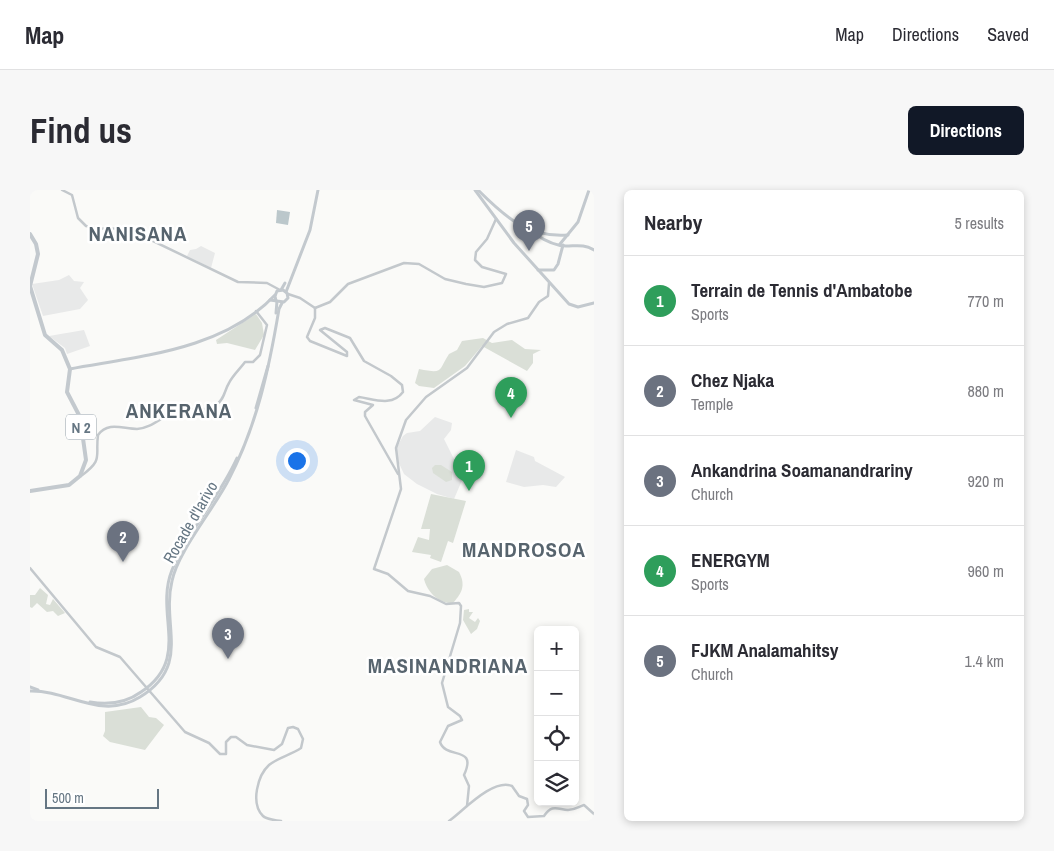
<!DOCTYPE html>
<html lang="en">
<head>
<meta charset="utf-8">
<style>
	body { margin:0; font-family:"Archivo Narrow",sans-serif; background:#f7f7f7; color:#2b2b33 }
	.controls { position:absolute; right:15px; bottom:15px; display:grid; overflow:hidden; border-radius:8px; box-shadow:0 2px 8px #0003 }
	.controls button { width:45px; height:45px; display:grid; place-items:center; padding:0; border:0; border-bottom:1px solid #e1e1e2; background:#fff; color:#2b2b33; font:25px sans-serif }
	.scale { position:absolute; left:15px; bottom:12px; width:114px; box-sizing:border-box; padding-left:5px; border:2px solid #657683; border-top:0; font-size:14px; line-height:18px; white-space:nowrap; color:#657683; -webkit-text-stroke:4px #fff; paint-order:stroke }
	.you { position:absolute; left:266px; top:270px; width:18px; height:18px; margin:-12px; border:4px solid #fff; border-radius:50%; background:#1a73e8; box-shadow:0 0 0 8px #1a73e833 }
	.badge { display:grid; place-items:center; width:32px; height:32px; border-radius:50%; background:#111827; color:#fff; font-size:16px; font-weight:700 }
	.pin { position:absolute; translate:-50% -41px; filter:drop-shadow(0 1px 2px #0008) }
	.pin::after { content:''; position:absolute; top:26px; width:18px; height:15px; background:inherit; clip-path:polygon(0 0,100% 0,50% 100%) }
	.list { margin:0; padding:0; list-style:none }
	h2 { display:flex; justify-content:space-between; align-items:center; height:65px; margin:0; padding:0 20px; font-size:21px }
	h2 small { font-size:16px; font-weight:400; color:#7c7c81 }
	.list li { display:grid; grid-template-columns:32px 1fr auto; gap:15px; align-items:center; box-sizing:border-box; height:90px; padding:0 20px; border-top:1px solid #e1e1e2 }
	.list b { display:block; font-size:19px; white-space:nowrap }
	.list p { margin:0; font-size:16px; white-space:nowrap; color:#7c7c81 }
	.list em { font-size:16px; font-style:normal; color:#7c7c81 }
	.icon { flex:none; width:28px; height:28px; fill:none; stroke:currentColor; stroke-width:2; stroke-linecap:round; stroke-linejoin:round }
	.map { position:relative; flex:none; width:564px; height:631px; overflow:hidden; border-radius:8px }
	header { display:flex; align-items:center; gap:30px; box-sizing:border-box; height:70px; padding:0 25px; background:#fff; border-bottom:1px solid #e1e1e2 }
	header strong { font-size:24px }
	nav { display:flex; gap:28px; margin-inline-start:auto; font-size:18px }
	.intro { display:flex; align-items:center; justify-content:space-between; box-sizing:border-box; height:120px; padding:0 30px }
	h1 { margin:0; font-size:35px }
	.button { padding:12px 22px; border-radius:8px; background:#111827; color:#fff; font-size:18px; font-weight:700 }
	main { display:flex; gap:30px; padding:0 30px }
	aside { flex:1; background:#fff; border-radius:8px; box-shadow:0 2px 8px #0003 }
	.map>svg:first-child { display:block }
	.built { fill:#e8e9e9 }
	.green { fill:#dadfd7 }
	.water { fill:#bbc7cb }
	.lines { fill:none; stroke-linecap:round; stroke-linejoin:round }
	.tertiary { stroke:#c3c8cc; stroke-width:2.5 }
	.secondary { stroke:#c3c9ce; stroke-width:3 }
	.primary { stroke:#c3c9ce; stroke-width:4 }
	.labels { text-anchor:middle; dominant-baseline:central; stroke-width:5; stroke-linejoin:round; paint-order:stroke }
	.shield { fill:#fff; stroke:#939fa8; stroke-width:1 }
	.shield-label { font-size:15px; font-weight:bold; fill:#657683 }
	.street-label { font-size:16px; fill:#657683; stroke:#fff }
	.district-label { font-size:21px; font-weight:bold; letter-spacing:1px; fill:#57646e; stroke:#fff }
</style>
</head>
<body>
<header>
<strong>Map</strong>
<nav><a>Map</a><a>Directions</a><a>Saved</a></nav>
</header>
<div class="intro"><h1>Find us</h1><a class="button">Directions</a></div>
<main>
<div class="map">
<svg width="564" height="631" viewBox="0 0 564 631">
	<rect width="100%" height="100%" fill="#fafaf8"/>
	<g class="built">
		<polygon points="171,56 185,63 181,78 157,66 160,60 166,59"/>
		<polygon points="39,85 44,91 54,92 50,98 58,110 50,119 13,126 2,94 29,90"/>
		<polygon points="54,140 60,156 37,164 35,158 19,146"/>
		<polygon points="405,227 422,233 421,240 414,249 424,269 439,274 424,309 407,304 387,294 374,284 367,269 367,257 373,246 377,243 390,241"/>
		<polygon points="486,260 504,267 505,271 535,287 526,297 513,295 494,297 476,292"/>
	</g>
	<g class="green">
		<polygon points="226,124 232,133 234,145 225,160 197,153 187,154 186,150"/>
		<path d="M453,148L462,153L482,150L495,159L511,160L503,164V173L497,181L452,156L435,176L404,198L389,196L385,193L389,179C414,184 408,181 419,164L427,160L432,151Z"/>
		<polygon points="405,275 411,275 422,282 422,290 416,292 403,283 402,278"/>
		<polygon points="401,304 436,311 423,353 418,351 411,372 400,368 401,365 382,362 388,347 399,350 400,339 391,339"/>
		<path d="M417,375L429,382C436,395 432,403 423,413C409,414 397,402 394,389L402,379Z"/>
		<polygon points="10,398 18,405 16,414 20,415 23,409 35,423 28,426 23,421 17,422 7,413 2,418 0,417 0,405 5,405"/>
		<polygon points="439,419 439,422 443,422 439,428 445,432 448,428 450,431 447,439 441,444 433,430 434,420"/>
		<polygon points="111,517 119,527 126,528 134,535 115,560 80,552 73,546 75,541 75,522"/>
	</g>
	<polygon class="water" points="247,20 260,22 258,35 246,33"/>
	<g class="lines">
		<g class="tertiary">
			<polyline points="32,0 42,5 48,28 56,36 75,39 96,38 208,92 237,93 250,100"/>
			<polyline points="258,104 270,108 285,118"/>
			<path d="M285,118V128L277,147L280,151L317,166V162L290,140L295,138L320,148L334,171L361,186L372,195L373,202C362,217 344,209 329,207L324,210L343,215L335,222V226L368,284"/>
			<polyline points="285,118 300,112 318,94 374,73 389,74 415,89 436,94 454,97 472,93 476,84 452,77 445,70 446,62 457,49 466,29"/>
			<path d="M51,286C74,269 65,267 68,245C78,231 93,239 107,239C124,238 136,222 152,220C164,218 174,222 186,215C195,209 194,201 199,193C203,185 210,179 215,172H223L230,165L237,135L226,121"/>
			<path d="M0,378L66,457L90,467L155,542L179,553L190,564H196V552L201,547H206L217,555L244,560L252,554L258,538L263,537L268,539L273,549L271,558C261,565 249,567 239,575C228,585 220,613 233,626C237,630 246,630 251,631"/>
			<path d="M437,616L439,596L434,585C448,555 416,570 410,552L418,536L432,530L430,526L418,517L412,493L430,433L431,416L429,413L416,414L400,406L378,401L358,384L344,379L371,299L366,258L376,230L396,207L437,178L464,142L477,134L498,128L509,112L518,106L519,93"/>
			<path d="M419,631C433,621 463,588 482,596L489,606L497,609L498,615L494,621L498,627L514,626C522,614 527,619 538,620C545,620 548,617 554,615L564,624"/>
		</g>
		<g class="secondary">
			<polyline points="445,0 484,53 539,114 548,117 564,113"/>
			<path d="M448,0C475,27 498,48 538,45"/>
			<path d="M505,44C514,50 525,56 536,56C547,56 554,54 564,60"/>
			<polyline points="530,54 548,32 559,0"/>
			<polyline points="508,80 524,80 528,74 533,55"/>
			<polyline points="251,100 255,93"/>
			<polyline points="256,102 280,40 288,0"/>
			<polyline points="240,110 254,112 258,108 257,103 253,100 247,101 245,106 246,111"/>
			<polyline points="246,123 247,111"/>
			<path d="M40,179C110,166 194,160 245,105"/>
			<polyline points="226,218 238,176"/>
			<polyline points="0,497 8,500"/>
			<path d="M0,501C39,500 71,531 110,507C162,475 131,436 142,391C148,361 184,319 199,289C227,235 239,179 249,119L252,113"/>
			<path d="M60,512C78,515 96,513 111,502C162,468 124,425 142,380C158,341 189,308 207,268"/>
		</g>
		<polyline class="primary" points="0,44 6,54 8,64 0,96 15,145 32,160 40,179 37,202 50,227 56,270 50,286 39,295 0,301"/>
	</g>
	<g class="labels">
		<rect class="shield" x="36" y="224.5" width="30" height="25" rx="4"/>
		<g class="shield-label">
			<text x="51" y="237">N 2</text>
		</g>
		<g class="street-label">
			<text transform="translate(160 332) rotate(-60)">Rocade d'Iarivo</text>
		</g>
		<g class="district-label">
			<text x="108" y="43">NANISANA</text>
			<text x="149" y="220">ANKERANA</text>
			<text x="494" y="359">MANDROSOA</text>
			<text x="418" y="475">MASINANDRIANA</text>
		</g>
	</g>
</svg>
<div class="controls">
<button>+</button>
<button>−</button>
<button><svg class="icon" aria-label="locate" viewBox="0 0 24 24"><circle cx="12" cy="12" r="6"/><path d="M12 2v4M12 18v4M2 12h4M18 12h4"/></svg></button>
<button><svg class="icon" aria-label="layers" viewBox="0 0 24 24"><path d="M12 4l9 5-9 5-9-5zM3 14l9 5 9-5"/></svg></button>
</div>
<div class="scale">500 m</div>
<div class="you"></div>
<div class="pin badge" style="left:439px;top:301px;background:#2e9e5b">1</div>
<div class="pin badge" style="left:93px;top:372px;background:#6b7280">2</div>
<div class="pin badge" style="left:198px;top:469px;background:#6b7280">3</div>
<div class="pin badge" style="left:481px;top:228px;background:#2e9e5b">4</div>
<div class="pin badge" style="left:499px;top:61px;background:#6b7280">5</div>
</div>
<aside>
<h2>Nearby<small>5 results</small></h2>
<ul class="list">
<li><span class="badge" style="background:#2e9e5b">1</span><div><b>Terrain de Tennis d'Ambatobe</b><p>Sports</p></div><em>770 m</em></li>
<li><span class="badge" style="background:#6b7280">2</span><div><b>Chez Njaka</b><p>Temple</p></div><em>880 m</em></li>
<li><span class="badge" style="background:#6b7280">3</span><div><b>Ankandrina Soamanandrariny</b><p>Church</p></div><em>920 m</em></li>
<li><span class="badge" style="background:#2e9e5b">4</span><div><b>ENERGYM</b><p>Sports</p></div><em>960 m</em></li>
<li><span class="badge" style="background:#6b7280">5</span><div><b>FJKM Analamahitsy</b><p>Church</p></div><em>1.4 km</em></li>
</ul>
</aside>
</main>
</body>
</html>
